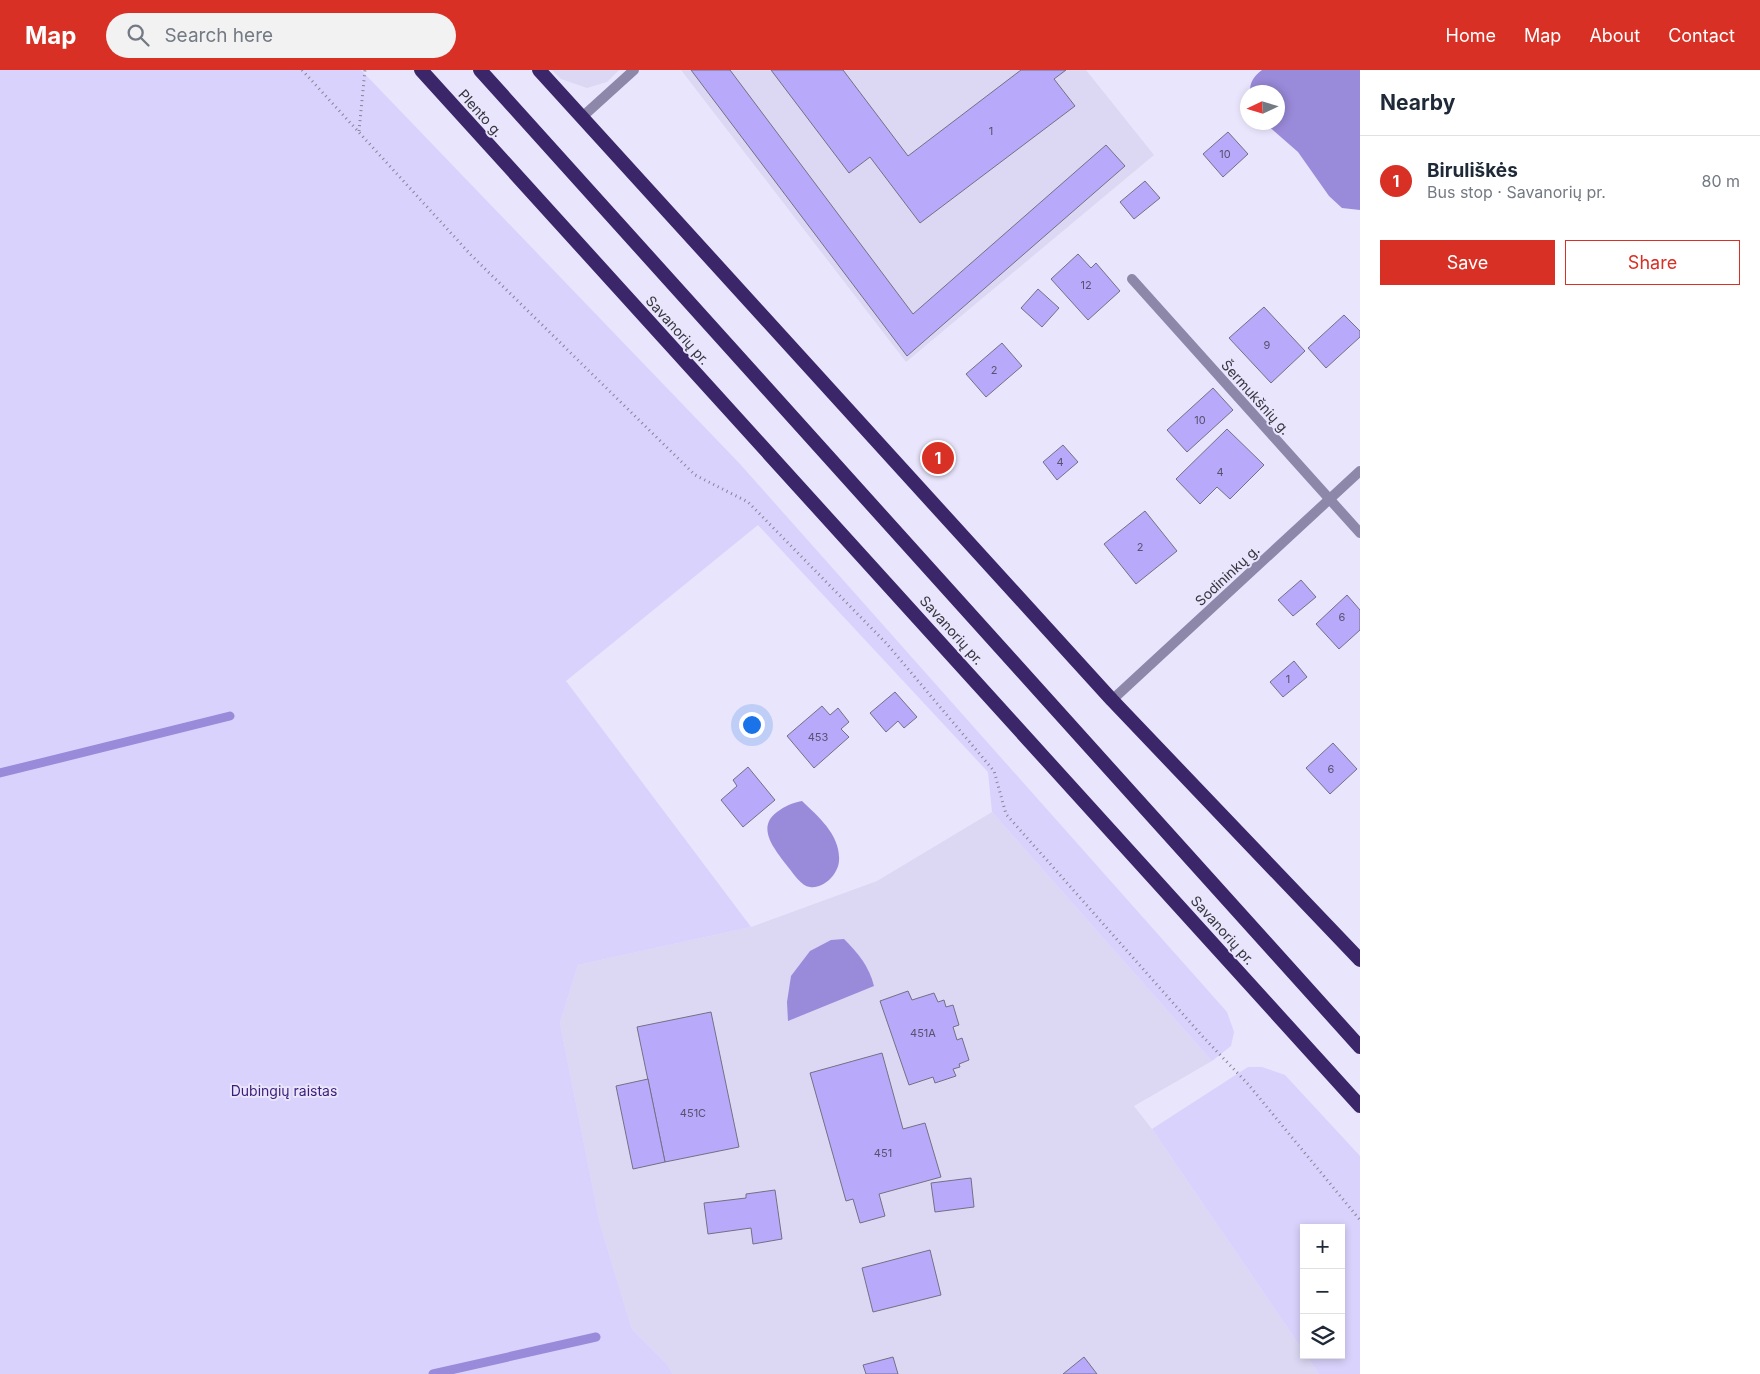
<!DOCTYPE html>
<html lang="en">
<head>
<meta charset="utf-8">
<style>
	body { margin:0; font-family:Inter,sans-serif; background:#f2f2f3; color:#1f2937 }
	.controls { position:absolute; right:15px; bottom:15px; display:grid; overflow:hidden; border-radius:0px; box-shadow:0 2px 8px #0003 }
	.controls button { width:45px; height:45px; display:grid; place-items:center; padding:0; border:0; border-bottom:1px solid #e0e1e3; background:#fff; color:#1f2937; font:25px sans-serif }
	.compass { position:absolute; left:1240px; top:15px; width:45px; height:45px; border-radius:50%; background:#fff; box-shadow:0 2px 8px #0003; rotate:266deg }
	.you { position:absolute; left:751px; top:654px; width:18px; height:18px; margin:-12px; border:4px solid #fff; border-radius:50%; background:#1a73e8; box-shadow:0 0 0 8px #1a73e833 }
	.badge { display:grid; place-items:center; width:32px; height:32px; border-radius:50%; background:#d93025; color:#fff; font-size:16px; font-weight:700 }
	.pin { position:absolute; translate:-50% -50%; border:2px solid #fff; box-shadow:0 1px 5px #0006 }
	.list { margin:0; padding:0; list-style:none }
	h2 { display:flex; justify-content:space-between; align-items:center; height:65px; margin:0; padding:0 20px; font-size:21px }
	h2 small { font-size:16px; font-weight:400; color:#747a83 }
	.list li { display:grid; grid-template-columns:32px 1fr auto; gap:15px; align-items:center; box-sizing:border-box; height:90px; padding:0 20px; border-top:1px solid #e0e1e3 }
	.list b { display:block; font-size:19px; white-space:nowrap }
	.list p { margin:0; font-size:16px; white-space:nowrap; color:#747a83 }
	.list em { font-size:16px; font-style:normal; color:#747a83 }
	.actions { display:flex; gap:10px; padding:15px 20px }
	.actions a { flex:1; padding:11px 0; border:1px solid #d93025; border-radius:0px; text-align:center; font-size:18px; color:#d93025 }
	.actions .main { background:#d93025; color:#fff }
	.icon { flex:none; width:28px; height:28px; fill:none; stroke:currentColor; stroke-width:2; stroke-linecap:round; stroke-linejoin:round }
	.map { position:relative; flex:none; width:1360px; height:1304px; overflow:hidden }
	header { display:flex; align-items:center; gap:30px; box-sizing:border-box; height:70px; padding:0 25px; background:#d93025; color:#fff }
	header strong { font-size:24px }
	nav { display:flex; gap:28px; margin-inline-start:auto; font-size:18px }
	.search { width:350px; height:45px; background:#f2f2f3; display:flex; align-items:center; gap:12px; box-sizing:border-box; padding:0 18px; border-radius:28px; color:#747a83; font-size:19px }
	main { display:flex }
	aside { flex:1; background:#fff }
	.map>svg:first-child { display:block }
	.built { fill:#dcd8f4 }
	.green { fill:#d9d2fc }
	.water { fill:#9a8ada }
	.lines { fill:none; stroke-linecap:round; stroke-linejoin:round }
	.stream { stroke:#9a8ada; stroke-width:9 }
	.building { fill:#b9a9fb; stroke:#737084 }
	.path { stroke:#878494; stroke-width:3; stroke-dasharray:1 4; stroke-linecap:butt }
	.minor { stroke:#8d87aa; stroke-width:10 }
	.trunk { stroke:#3a2668; stroke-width:14 }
	.labels { text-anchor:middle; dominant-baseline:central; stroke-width:4; stroke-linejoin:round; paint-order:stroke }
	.number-label { font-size:11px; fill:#58526d }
	.street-label { font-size:14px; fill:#37353e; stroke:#e9e5fc }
	.park-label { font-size:14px; fill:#3d1d7a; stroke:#e9e5fc }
</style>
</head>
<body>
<header>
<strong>Map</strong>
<div class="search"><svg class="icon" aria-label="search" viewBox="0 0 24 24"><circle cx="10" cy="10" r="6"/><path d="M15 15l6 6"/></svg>Search here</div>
<nav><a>Home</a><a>Map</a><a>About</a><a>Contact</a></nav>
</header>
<main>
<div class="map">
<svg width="1360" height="1304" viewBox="0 0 1360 1304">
	<rect width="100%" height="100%" fill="#e9e5fc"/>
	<g class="built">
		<polygon points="552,0 619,0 607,12 587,18 561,9"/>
		<polygon points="681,0 1086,0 1154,85 906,292"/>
		<polygon points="992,742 1212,991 1134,1036 1152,1059 1304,1282 1304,1285 1306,1285 1319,1304 673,1304 666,1293 632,1259 600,1154 560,953 578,895 751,857 877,811"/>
	</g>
	<g class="green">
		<polygon points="0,0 361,0 740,394 1227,942 1234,962 1231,976 1212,991 992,742 988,702 758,455 566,611 751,857 578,895 560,953 600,1154 632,1259 666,1293 673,1304 0,1304"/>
		<polygon points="1248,997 1262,997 1285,1005 1360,1086 1360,1304 1319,1304 1306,1285 1341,1285 1341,1158 1304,1158 1304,1282 1152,1059"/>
	</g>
	<g class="water">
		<path d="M1262,0H1360V140L1342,138L1329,126L1298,82L1265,53L1278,52V22H1250C1250,12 1253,7 1262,0Z"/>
		<path d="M802,731C819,747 841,766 839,791C838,804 824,819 810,817C801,816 794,804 788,797C776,781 755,758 777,742C785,736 792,733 802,731Z"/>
		<path d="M844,869C858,883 869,896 874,916L788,951L787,932L791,906L810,881L831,870Z"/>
	</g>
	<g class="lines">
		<g class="stream">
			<polyline points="0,703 230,646"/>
			<polyline points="433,1304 596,1267"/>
		</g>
	</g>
	<g class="building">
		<polygon points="691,0 730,0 913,244 1106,75 1125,96 907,286"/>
		<polygon points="771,0 843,0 908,86 1021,0 1066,0 1054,9 1075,36 920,153 870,87 849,103"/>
		<polygon points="1228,62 1248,84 1223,107 1203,84"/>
		<polygon points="1145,111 1160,128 1134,149 1120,132"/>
		<polygon points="1078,184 1091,198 1096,193 1120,221 1088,250 1051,209"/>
		<polygon points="1038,219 1059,238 1042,257 1021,238"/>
		<polygon points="1264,237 1305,281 1271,313 1229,268"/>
		<polygon points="1344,245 1360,261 1360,267 1326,298 1308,278"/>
		<polygon points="1002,273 1022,296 986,327 966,304"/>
		<polygon points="1213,318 1233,340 1187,382 1167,360"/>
		<polygon points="1227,359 1264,395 1230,429 1217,417 1200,434 1176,409"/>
		<polygon points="1063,375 1078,392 1057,410 1043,392"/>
		<polygon points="1145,441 1177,481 1136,514 1104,474"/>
		<polygon points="1301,510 1316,527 1293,546 1278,530"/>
		<polygon points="1347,525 1360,540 1360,560 1339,579 1316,554"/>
		<polygon points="1294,591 1307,607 1283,627 1270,612"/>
		<polygon points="895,622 917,647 904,658 898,651 886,662 870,643"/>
		<polygon points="822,636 830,645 838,638 849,652 841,659 849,667 814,698 787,666"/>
		<polygon points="1333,673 1357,699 1330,724 1306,698"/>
		<polygon points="748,697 775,730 743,757 721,730 737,716 733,710"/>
		<polygon points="908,921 912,930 934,923 938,932 944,930 946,937 953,935 959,955 953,957 957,970 962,968 969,990 959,994 960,997 953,999 956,1006 935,1013 933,1007 909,1015 880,931"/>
		<polygon points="711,942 739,1077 665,1092 637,957"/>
		<polygon points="882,983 903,1059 925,1053 941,1107 879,1124 885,1146 860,1153 853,1129 846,1131 810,1003"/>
		<polygon points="648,1009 665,1092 633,1099 616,1016"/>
		<polygon points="971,1108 974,1137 935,1142 931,1113"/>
		<polygon points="775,1120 782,1169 753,1174 751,1158 708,1164 704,1133 746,1128 746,1124"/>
		<polygon points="930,1180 941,1225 873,1242 862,1198"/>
		<polygon points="893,1287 898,1304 866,1304 863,1295"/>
		<polygon points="1084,1287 1097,1304 1063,1304"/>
	</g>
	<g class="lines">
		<g class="path">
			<polyline points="302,0 471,185 695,405 748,432 887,574 994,701 1006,744 1205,969 1248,1014 1360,1150"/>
			<polyline points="359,61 365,0"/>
		</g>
		<g class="minor">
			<polyline points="581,48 634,0"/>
			<polyline points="1132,209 1360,463"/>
			<polyline points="1112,630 1360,401"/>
		</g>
		<g class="trunk">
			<polyline points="421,0 1360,1036"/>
			<polyline points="480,0 1360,977"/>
			<polyline points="539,0 1112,630 1360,890"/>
		</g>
	</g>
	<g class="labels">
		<g class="number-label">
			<text x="991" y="61">1</text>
			<text x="1225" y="84">10</text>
			<text x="1086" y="215">12</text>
			<text x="1267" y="275">9</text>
			<text x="994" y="300">2</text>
			<text x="1200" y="350">10</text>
			<text x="1060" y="392">4</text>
			<text x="1220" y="402">4</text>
			<text x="1140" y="477">2</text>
			<text x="1342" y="547">6</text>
			<text x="1288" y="609">1</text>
			<text x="818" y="667">453</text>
			<text x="1331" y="699">6</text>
			<text x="923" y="963">451A</text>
			<text x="693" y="1043">451C</text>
			<text x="883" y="1083">451</text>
		</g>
		<g class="street-label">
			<text transform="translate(481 43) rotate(48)">Plento g.</text>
			<text transform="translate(678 260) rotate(48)">Savanorių pr.</text>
			<text transform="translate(1256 327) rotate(48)">Šermukšnių g.</text>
			<text transform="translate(1227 505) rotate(-43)">Sodininkų g.</text>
			<text transform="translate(952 560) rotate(48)">Savanorių pr.</text>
			<text transform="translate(1223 860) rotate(48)">Savanorių pr.</text>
		</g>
		<g class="park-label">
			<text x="284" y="1020">Dubingių raistas</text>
		</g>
	</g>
</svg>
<div class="controls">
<button>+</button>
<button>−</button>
<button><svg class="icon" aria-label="layers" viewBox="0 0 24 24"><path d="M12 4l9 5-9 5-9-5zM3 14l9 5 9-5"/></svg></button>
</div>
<svg class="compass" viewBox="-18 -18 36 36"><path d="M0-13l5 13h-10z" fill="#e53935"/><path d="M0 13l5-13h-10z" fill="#747a83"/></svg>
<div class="you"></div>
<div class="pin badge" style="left:938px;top:388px">1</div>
</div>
<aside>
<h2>Nearby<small></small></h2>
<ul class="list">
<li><span class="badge">1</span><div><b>Biruliškės</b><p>Bus stop · Savanorių pr.</p></div><em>80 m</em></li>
</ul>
<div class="actions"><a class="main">Save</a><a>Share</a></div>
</aside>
</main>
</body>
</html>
